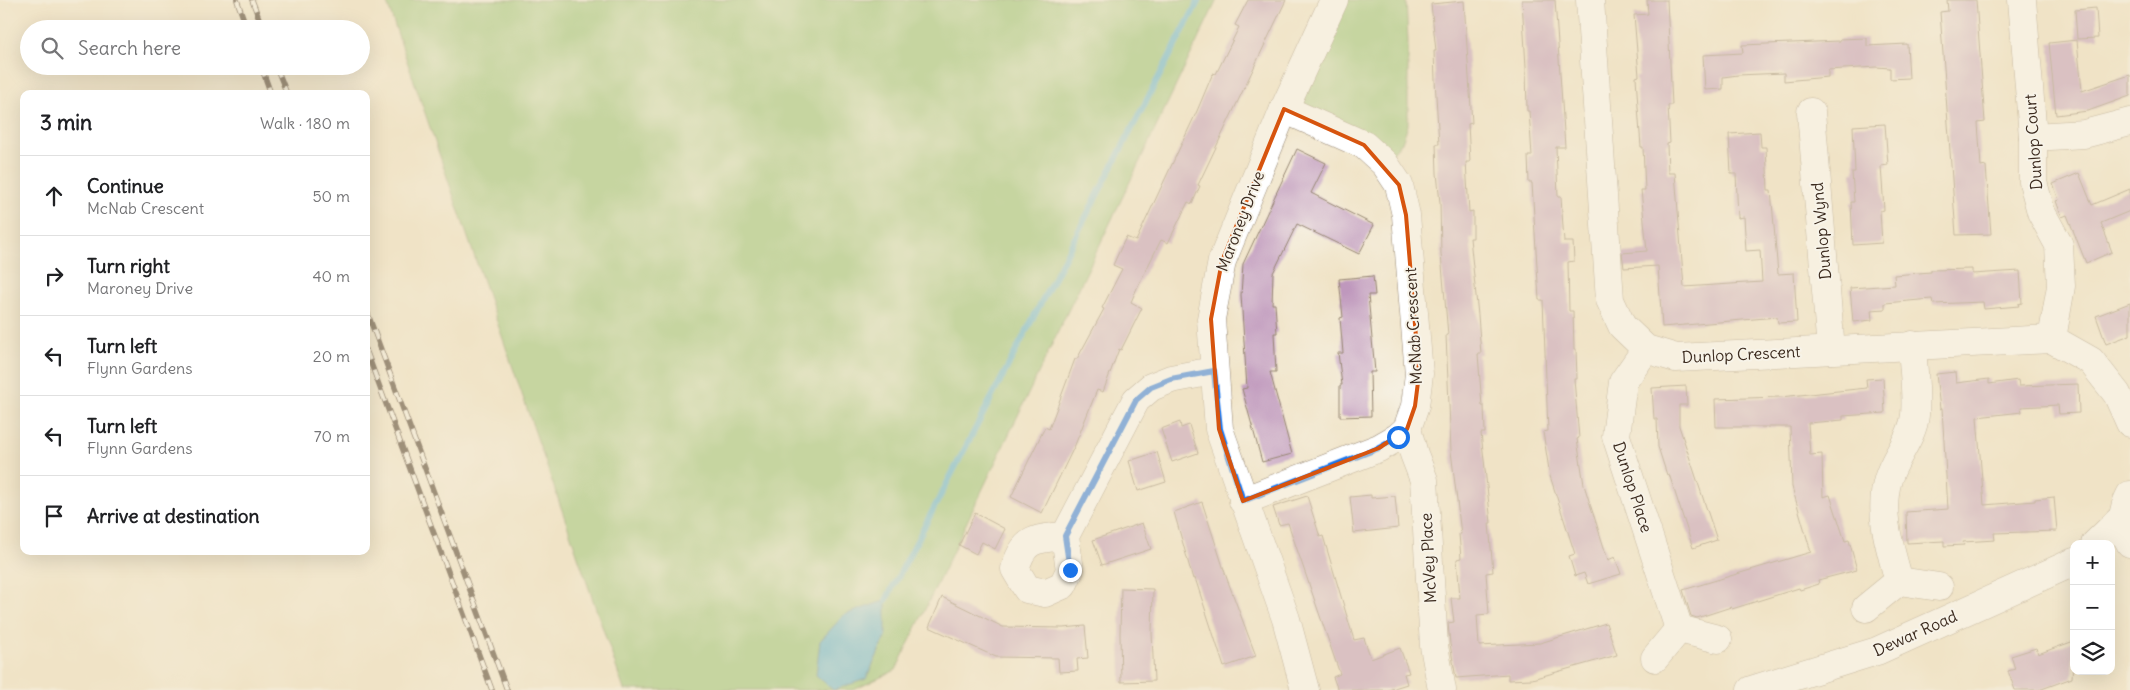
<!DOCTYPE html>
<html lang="en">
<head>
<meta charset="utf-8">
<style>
	body { margin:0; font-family:Delius,sans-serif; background:#f2f2f2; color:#202124 }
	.controls { position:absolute; right:15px; bottom:15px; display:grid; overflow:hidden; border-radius:10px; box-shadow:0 5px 20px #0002 }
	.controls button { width:45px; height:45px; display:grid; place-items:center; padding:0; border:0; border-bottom:1px solid #e0e0e0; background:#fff; color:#202124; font:25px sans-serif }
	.stop { position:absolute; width:15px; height:15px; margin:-11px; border:4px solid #1a73e8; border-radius:50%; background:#fff }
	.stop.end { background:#1a73e8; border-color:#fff; box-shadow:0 1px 5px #0008 }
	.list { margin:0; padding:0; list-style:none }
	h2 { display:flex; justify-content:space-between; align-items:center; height:65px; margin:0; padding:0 20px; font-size:21px }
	h2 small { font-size:16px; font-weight:400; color:#757577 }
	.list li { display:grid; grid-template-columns:32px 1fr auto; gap:15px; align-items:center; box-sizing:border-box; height:80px; padding:0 20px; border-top:1px solid #e0e0e0 }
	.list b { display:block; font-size:19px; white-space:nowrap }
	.list p { margin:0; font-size:16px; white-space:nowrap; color:#757577 }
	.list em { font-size:16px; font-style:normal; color:#757577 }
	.icon { flex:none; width:28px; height:28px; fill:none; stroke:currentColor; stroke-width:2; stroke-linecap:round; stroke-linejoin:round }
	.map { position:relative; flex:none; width:2130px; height:690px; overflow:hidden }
	.search { position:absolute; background:#fff; box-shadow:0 5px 20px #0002; left:20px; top:20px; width:350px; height:55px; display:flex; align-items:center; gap:12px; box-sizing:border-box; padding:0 18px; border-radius:28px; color:#757577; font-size:19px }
	.panel { position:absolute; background:#fff; box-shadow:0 5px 20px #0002; left:20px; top:90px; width:350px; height:465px; border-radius:10px }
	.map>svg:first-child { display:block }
	.green { fill:#93c372; stroke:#677648 }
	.water { fill:#55b1d3; stroke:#486e78 }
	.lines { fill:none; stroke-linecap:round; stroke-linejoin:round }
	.stream { stroke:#55b1d3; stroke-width:6 }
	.building { fill:#bf98bd }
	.minor-casing { stroke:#968672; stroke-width:29 }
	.minor { stroke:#fff; stroke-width:28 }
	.rail-casing { stroke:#3b2a1e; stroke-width:5.5 }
	.rail { stroke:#f7f3e8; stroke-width:4; stroke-dasharray:11; stroke-linecap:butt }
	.route { stroke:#1a73e8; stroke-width:6 }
	.marked { fill:none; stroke:#d7540e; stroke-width:4; stroke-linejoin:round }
	.labels { text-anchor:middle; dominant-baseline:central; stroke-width:4; stroke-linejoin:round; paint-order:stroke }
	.street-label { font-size:16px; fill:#3b2a1e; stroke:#f7f3e8 }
</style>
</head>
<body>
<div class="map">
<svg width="2130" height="690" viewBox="0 0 2130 690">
	<rect width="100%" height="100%" fill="#f7f3e8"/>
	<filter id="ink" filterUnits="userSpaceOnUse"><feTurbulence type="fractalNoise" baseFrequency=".02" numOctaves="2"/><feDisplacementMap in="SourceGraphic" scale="10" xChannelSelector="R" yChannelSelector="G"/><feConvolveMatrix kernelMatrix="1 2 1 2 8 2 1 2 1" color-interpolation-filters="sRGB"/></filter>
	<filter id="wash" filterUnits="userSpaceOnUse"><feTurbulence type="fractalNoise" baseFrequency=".0096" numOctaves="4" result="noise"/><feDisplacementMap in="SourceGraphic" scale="20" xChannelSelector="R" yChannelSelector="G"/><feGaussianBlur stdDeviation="1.12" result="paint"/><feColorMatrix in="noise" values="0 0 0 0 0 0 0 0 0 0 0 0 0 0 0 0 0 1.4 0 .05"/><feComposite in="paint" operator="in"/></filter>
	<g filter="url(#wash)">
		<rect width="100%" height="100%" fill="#f0e3c6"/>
		<g class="green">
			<polygon points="386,0 1217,0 896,670 854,690 624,690"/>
			<polygon points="1337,0 1406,0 1408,41 1408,125 1402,142 1385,161 1288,107"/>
		</g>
		<polygon class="water" points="886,600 886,637 866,679 833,690 816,675 820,641 844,615"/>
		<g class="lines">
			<polyline class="stream" points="886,600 1199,0"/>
		</g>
		<g id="blocks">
			<g class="building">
				<polygon points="1248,0 1286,0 1198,185 1200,186 1192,204 1188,202 1168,243 1161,240 1137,288 1131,302 1142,308 1121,350 1119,349 1103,392 1097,390 1075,445 1042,513 1011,497 1045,427 1049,429 1075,359 1077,359 1104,309 1102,308 1122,269 1113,265 1126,237 1136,241 1197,111 1213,73 1216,74 1239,27 1235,25"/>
				<polygon points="1522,0 1555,0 1565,147 1556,147 1558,197 1561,197 1564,242 1573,242 1574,261 1568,262 1569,311 1573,311 1574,349 1576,349 1577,379 1574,379 1579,438 1577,439 1584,485 1591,507 1608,560 1615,557 1621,574 1588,584 1584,573 1575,576 1569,556 1575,554 1550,476 1543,432 1548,431 1543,300 1539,300 1532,183 1529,183 1528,156 1532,156 1529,111 1527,111 1526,67"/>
				<polygon points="1647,0 1667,0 1672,105 1668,105 1670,143 1667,144 1668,173 1675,173 1684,287 1762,282 1760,250 1746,251 1744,217 1738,218 1736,174 1731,174 1729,134 1760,132 1761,147 1766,147 1768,190 1771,190 1778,274 1794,273 1797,322 1778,323 1777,317 1662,327 1658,266 1624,268 1622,253 1647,251 1641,190 1645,190 1643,147 1641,147 1638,107 1636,77 1639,76 1634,15 1648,14"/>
				<polygon points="1947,0 1976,0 1985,122 1978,123 1981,167 1986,166 1991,234 1956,235 1940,12 1948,11"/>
				<polygon points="1464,1 1472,123 1468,124 1470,162 1466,162 1469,212 1473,211 1473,238 1470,238 1478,315 1481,354 1478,354 1482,406 1484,406 1485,433 1481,433 1491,523 1489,523 1493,572 1486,573 1489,614 1477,615 1479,646 1540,643 1606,623 1617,655 1532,679 1508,680 1508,674 1456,678 1450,644 1448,623 1454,622 1451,598 1460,598 1457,559 1461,558 1459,534 1461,534 1451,451 1446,335 1448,335 1441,254 1440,203 1437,173 1436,144 1439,144 1435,80 1434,51 1436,51 1431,4"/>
				<polygon points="2096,8 2098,38 2077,39 2075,10"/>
				<polygon points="1867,38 1867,46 1907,44 1909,78 1890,79 1890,68 1876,67 1828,70 1828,77 1784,81 1784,73 1738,75 1723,77 1723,89 1705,90 1703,55 1743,53 1742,45 1840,41 1840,39"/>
				<polygon points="2077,40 2082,91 2130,75 2130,96 2088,111 2056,115 2049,43"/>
				<polygon points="1885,124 1888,165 1881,166 1884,210 1880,211 1882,243 1853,245 1851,202 1854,202 1852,172 1855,172 1853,126"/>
				<polygon points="1297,149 1326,163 1311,193 1374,225 1359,254 1297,224 1273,273 1272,304 1275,304 1277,333 1274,333 1276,372 1270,372 1292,454 1262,462 1242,389 1247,388 1241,295 1243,264"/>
				<polygon points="2079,173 2092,205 2130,189 2130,211 2101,223 2112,252 2086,263 2067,215 2062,217 2056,201 2059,200 2053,184"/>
				<polygon points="1972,269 1972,274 2020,271 2022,303 2018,304 2019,306 1984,309 1983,302 1933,304 1932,299 1885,303 1885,309 1871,310 1872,320 1853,322 1850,288 1895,285 1894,275 1931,272 1931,270"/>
				<polygon points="1373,276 1375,295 1368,295 1375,372 1370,372 1371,416 1340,417 1340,385 1342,385 1338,353 1343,353 1340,318 1343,317 1339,279"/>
				<polygon points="2130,303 2130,335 2106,344 2096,316"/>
				<polygon points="1955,372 1956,383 1989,379 1989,384 2018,380 2019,386 2078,384 2079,413 2059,414 2058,405 2021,407 2022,412 1977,417 1984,505 2035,501 2035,499 2054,497 2057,531 1994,533 1995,540 1963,542 1964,545 1944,546 1944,541 1907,543 1906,512 1948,509 1942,408 1940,409 1936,374"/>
				<polygon points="1883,378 1885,413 1843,416 1843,420 1808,423 1810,455 1822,454 1823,497 1830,495 1845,541 1849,540 1857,570 1818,580 1819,584 1800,590 1799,588 1732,609 1731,607 1697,618 1691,616 1683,590 1811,552 1792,487 1790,427 1716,427 1715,399 1780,397 1867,388 1866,379"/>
				<polygon points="1686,386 1687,405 1679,405 1679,426 1717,540 1693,548 1669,474 1667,475 1658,447 1657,419 1654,419 1652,388"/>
				<polygon points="1180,422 1181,428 1189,425 1198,453 1172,462 1161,429"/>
				<polygon points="1157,452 1166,482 1138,491 1129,461"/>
				<polygon points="1371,495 1371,498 1395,496 1398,528 1354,533 1350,497"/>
				<polygon points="1307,496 1320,537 1323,536 1354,640 1364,638 1371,659 1400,648 1409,673 1404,674 1407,684 1388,690 1338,690 1333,677 1340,674 1288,523 1279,525 1273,507"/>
				<polygon points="1202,502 1227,579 1256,656 1224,667 1195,578 1193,579 1174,512"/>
				<polygon points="975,513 1005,529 995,549 982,542 976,554 959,545"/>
				<polygon points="1142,523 1151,549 1102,565 1093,540"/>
				<polygon points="1121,588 1153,589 1152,633 1154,681 1121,682 1120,634"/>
				<polygon points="942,597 1003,627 1063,628 1085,626 1088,658 1077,659 1078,671 1059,672 1058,658 996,657 929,627"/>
				<polygon points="2074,641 2072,678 2039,690 2015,690 2008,671 2015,669 2011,656 2036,648 2038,654"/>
			</g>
		</g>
	</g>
	<g filter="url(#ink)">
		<use href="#blocks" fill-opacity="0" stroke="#968672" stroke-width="1"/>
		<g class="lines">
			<g class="minor-casing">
				<g id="minor">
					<polyline points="1590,0 1610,300 1622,326 1646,349 1676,358 2052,339 2091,361 2117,394 2130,423"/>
					<polyline points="2022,0 2033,137 2033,182 2041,212 2059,245 2061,286 2052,339"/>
					<polyline points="1811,112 1831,350"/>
					<polyline points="2033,137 2084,134 2130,122"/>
					<polyline points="1646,349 1623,382 1616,436 1679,629"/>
					<polyline points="1407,429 1414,454 1424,480 1434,646 1442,690"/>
					<path d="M2130,495C2122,510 2120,527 2130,543"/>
					<polyline points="1243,501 1379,448 1398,437 1407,429 1415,406 1419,374 1406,215 1399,185 1385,164 1364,145 1284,109"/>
					<path d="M1065,536L1070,570L1063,585L1045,593L1027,589L1015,569C1024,538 1035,539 1065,536L1136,400L1151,387L1171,379L1213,371"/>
					<polyline points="2095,544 2124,516"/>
					<path d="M1899,581C1890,548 1878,513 1888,479C1894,457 1913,438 1915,415C1917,392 1913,368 1912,345"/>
					<polyline points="1866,608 1899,581 1939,587"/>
					<polyline points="1655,658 1679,629 1718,639"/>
					<polyline points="1305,690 1286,619 1219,429 1211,319 1222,261 1284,109 1334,0"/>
					<polyline points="1751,690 1877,651 2074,562"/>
				</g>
			</g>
			<use href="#minor" class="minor"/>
			<g class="rail-casing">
				<g id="rail">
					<polyline points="237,0 247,29"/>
					<polyline points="252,0 263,29"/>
					<polyline points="261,66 271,94"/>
					<polyline points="276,66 287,94"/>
					<polyline points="366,309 507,690"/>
					<polyline points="366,350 492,690"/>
				</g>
			</g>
			<use href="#rail" class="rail"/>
		</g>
	</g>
	<g class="lines" filter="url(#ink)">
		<polyline class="route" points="1070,570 1065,536 1136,400 1151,387 1171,379 1214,371 1220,429 1243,501 1379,448 1398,437"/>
	</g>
	<path d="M0 0H2130V690H0ZM1284,109L1364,145L1399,185L1406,215L1419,374L1415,406L1407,429L1379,448L1243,501L1219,429L1211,319L1222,261Z" fill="#f0e3c6" fill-opacity=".55" fill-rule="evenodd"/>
	<path class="marked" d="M1284,109L1364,145L1399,185L1406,215L1419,374L1415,406L1407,429L1379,448L1243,501L1219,429L1211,319L1222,261Z"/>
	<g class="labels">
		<g class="street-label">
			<text transform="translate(2033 142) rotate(-94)">Dunlop Court</text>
			<text transform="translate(1240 221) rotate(-69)">Maroney Drive</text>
			<text transform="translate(1821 231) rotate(-95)">Dunlop Wynd</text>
			<text transform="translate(1413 326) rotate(-93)">McNab Crescent</text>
			<text transform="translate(1741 354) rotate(-3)">Dunlop Crescent</text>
			<text transform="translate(1633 487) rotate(72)">Dunlop Place</text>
			<text transform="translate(1428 558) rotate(-93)">McVey Place</text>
			<text transform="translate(1915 633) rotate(-24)">Dewar Road</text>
		</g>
	</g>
</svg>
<div class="controls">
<button>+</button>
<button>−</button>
<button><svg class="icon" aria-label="layers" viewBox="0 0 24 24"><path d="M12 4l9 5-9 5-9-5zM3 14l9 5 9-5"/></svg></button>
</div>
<div class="stop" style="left:1398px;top:437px"></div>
<div class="stop end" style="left:1070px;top:570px"></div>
<div class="search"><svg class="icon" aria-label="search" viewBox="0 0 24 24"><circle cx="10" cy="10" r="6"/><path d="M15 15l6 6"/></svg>Search here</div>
<section class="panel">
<h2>3 min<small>Walk · 180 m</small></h2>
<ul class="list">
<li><svg class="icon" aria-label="ahead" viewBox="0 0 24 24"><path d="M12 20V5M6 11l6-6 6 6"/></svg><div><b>Continue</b><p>McNab Crescent</p></div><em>50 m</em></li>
<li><svg class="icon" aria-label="right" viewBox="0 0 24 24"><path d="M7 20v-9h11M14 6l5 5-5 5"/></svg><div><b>Turn right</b><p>Maroney Drive</p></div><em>40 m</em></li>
<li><svg class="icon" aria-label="left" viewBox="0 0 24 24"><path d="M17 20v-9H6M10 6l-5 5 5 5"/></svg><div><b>Turn left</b><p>Flynn Gardens</p></div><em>20 m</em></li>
<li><svg class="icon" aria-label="left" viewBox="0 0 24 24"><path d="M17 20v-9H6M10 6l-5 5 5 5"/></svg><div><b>Turn left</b><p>Flynn Gardens</p></div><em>70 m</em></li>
<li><svg class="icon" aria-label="arrive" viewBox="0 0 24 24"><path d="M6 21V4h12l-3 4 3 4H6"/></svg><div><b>Arrive at destination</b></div></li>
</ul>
</section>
</div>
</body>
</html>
